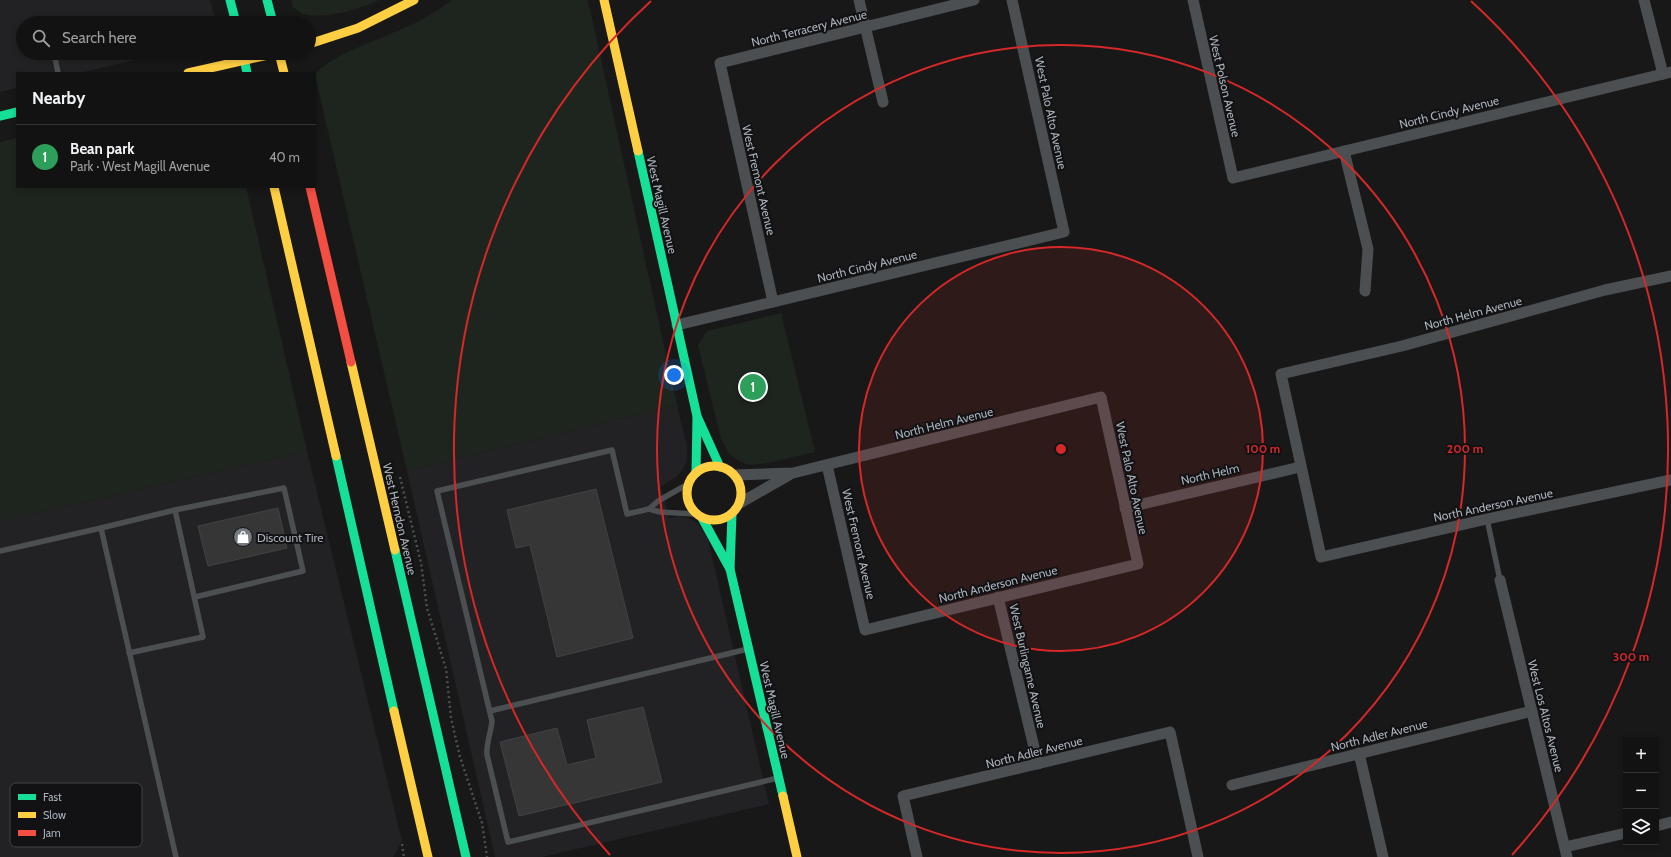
<!DOCTYPE html>
<html lang="en">
<head>
<meta charset="utf-8">
<style>
	body { margin:0; font-family:Cabin,sans-serif; background:#1b1b1b; color:#f1f3f6 }
	.controls { position:absolute; right:12px; bottom:12px; display:grid; overflow:hidden; border-radius:0px; box-shadow:0 2px 6px #0003 }
	.controls button { width:36px; height:36px; display:grid; place-items:center; padding:0; border:0; border-bottom:1px solid #313232; background:#121212; color:#f1f3f6; font:20px sans-serif }
	.you { position:absolute; left:674px; top:375px; width:14px; height:14px; margin:-10px; border:3px solid #fff; border-radius:50%; background:#1a73e8; box-shadow:0 0 0 6px #1a73e833 }
	.badge { display:grid; place-items:center; width:26px; height:26px; border-radius:50%; background:#1a73e8; color:#fff; font-size:13px; font-weight:700 }
	.pin { position:absolute; translate:-50% -50%; border:2px solid #fff; box-shadow:0 1px 4px #0006 }
	.list { margin:0; padding:0; list-style:none }
	h2 { display:flex; justify-content:space-between; align-items:center; height:52px; margin:0; padding:0 16px; font-size:17px }
	h2 small { font-size:13px; font-weight:400; color:#9c9e9f }
	.list li { display:grid; grid-template-columns:26px 1fr auto; gap:12px; align-items:center; box-sizing:border-box; height:64px; padding:0 16px; border-top:1px solid #313232 }
	.list b { display:block; font-size:15px; white-space:nowrap }
	.list p { margin:0; font-size:13px; white-space:nowrap; color:#9c9e9f }
	.list em { font-size:13px; font-style:normal; color:#9c9e9f }
	.icon { flex:none; width:22px; height:22px; fill:none; stroke:currentColor; stroke-width:2; stroke-linecap:round; stroke-linejoin:round }
	.map { position:relative; flex:none; width:1671px; height:857px; overflow:hidden }
	.search { position:absolute; background:#121212; box-shadow:0 2px 6px #0003; left:16px; top:16px; width:300px; height:44px; display:flex; align-items:center; gap:10px; box-sizing:border-box; padding:0 14px; border-radius:22px; color:#9c9e9f; font-size:15px }
	.panel { position:absolute; background:#121212; box-shadow:0 2px 6px #0003; left:16px; top:72px; width:300px; height:116px; border-radius:0px }
	.map>svg:first-child { display:block }
	.built { fill:#222224 }
	.green { fill:#1e251e }
	.building { fill:#363637; stroke:#404344 }
	.lines { fill:none; stroke-linecap:round; stroke-linejoin:round }
	.path { stroke:#4e4f53; stroke-width:2.5; stroke-dasharray:2 3; stroke-linecap:butt }
	.lane { stroke:#4c4f51; stroke-width:5.5 }
	.street { stroke:#4c4f51; stroke-width:11 }
	.fast { stroke:#16e098; stroke-width:9 }
	.slow { stroke:#ffcf43; stroke-width:9 }
	.jam { stroke:#f24e42; stroke-width:9 }
	.ring { fill:none; stroke:#d62828; stroke-width:2 }
	.labels { text-anchor:middle; dominant-baseline:central; stroke-width:4; stroke-linejoin:round; paint-order:stroke }
	.street-label { font-size:12px; fill:#a9b1ba; stroke:#121214 }
	.poi-label { font-size:12px; fill:#a9b1ba; stroke:#121214; text-anchor:start }
	.key { fill:#121214; stroke:#3f4246; stroke-width:1 }
	.key-label { font-size:11px; fill:#a9b1ba }
	.centre { fill:#d62828; stroke:#121214; stroke-width:2 }
	.ring-label { font-size:12px; text-anchor:middle; font-weight:bold; fill:#d62828; stroke:#121214; stroke-width:4; stroke-linejoin:round; paint-order:stroke }
</style>
</head>
<body>
<div class="map">
<svg width="1671" height="857" viewBox="0 0 1671 857">
	<rect width="100%" height="100%" fill="#181818"/>
	<g class="built">
		<polygon points="0,0 210,0 216,23 23,23 23,53 164,53 80,73 17,73 17,88 0,92"/>
		<polygon points="677,405 687,446 687,459 685,465 678,476 661,486 669,518 680,516 691,519 696,522 707,535 769,804 542,857 495,857 407,471"/>
		<polygon points="307,451 402,841 393,857 0,857 0,521"/>
	</g>
	<g class="green">
		<path d="M291,0H379C361,9 323,20 303,14C300,13 296,9 293,7Z"/>
		<path d="M452,0H587L590,9L677,405L407,471L315,75C329,55 382,39 404,28C421,21 437,11 452,0Z"/>
		<polygon points="17,138 17,187 246,187 307,451 0,521 0,142"/>
		<polygon points="781,313 815,452 768,463 750,465 741,462 729,454 721,439 698,345 707,331"/>
	</g>
	<g class="building">
		<polygon points="596,489 633,638 557,657 530,545 516,548 507,510"/>
		<polygon points="278,508 287,548 208,566 198,526"/>
		<polygon points="643,707 662,782 519,816 500,742 557,728 567,765 588,760 596,758 587,720"/>
	</g>
	<g class="lines">
		<g class="path">
			<polyline points="400,477 421,563 427,608 446,669 451,718 460,757 482,823 487,857"/>
			<polyline points="402,844 404,857"/>
		</g>
		<g class="lane">
			<polyline points="54,53 58,73"/>
			<polyline points="649,509 658,501 688,484"/>
			<polyline points="175,510 284,488 303,571 195,597"/>
			<path d="M695,514L660,512L649,509L627,514L612,450L437,491L492,721C491,733 486,743 487,755L508,842L778,778"/>
			<polyline points="1487,519 1500,580"/>
			<polyline points="101,528 175,510 203,637 129,653"/>
			<polyline points="0,551 101,528 176,857"/>
			<polyline points="490,711 748,649"/>
		</g>
		<g class="street">
			<polyline points="859,0 883,102"/>
			<polyline points="1193,0 1233,178 1671,72"/>
			<polyline points="1644,0 1663,74"/>
			<polyline points="1344,151 1368,249 1365,291"/>
			<polyline points="1671,276 1605,290 1402,346 1281,374 1321,557 1487,519 1671,480"/>
			<polyline points="773,302 720,63 974,0"/>
			<polyline points="677,325 1064,232 1012,0"/>
			<polyline points="735,475 793,473 1101,397 1138,564 865,630 827,465"/>
			<polyline points="740,503 789,475"/>
			<polyline points="1125,508 1300,467"/>
			<polyline points="1500,580 1567,857"/>
			<polyline points="998,597 1038,764"/>
			<polyline points="1359,753 1383,857"/>
			<polyline points="1232,785 1532,711"/>
			<polyline points="1656,826 1671,822"/>
			<polyline points="1565,847 1626,833"/>
			<polyline points="917,857 903,796 1170,732 1198,857"/>
		</g>
		<g class="fast">
			<polyline points="230,0 236,23"/>
			<polyline points="267,0 273,23"/>
			<polyline points="243,53 247,73"/>
			<polyline points="0,116 17,112"/>
			<polyline points="638,151 697,416 720,467"/>
			<polyline points="336,456 394,711"/>
			<polyline points="696,473 697,417"/>
			<polyline points="702,518 730,569 783,796"/>
			<polyline points="395,550 466,857"/>
			<polyline points="730,569 732,514"/>
		</g>
		<g class="slow">
			<polyline points="604,0 638,151"/>
			<polyline points="309,44 358,28 414,0"/>
			<polyline points="279,53 284,73"/>
			<polyline points="188,73 277,53"/>
			<polyline points="274,187 336,456"/>
			<polyline points="351,362 395,550"/>
			<circle cx="714" cy="493" r="27"/>
			<polyline points="394,711 428,857"/>
			<polyline points="783,796 797,857"/>
		</g>
		<polyline class="jam" points="310,187 351,362"/>
	</g>
	<circle cx="1061" cy="449" r="202" fill="#d62828" fill-opacity=".12"/>
	<g class="ring">
		<circle cx="1061" cy="449" r="202"/>
		<circle cx="1061" cy="449" r="404"/>
		<path d="M610 855A607 607 0 0 1 651 1M1471 1A607 607 0 0 1 1512 855"/>
	</g>
	<defs>
		<g id="shop-disc" transform="scale(1)"><circle r="9.5" fill="#767b81" stroke="#121214"/><path d="M-5-2.5h2.3a2.7 3.5 0 0 1 5.4 0H5L5.5 6h-11ZM-1.5-2.5h3a1.5 2.3 0 0 0-3 0Z" fill="#fff"/></g>
	</defs>
	<g fill-rule="evenodd">
		<use href="#shop-disc" x="243" y="537"/>
	</g>
	<g class="labels">
		<g class="street-label">
			<text transform="translate(809 28) rotate(-14)">North Terracery Avenue</text>
			<text transform="translate(1225 86) rotate(77)">West Polson Avenue</text>
			<text transform="translate(1449 112) rotate(-14)">North Cindy Avenue</text>
			<text transform="translate(1051 113) rotate(78)">West Palo Alto Avenue</text>
			<text transform="translate(759 180) rotate(77)">West Fremont Avenue</text>
			<text transform="translate(662 205) rotate(77)">West Magill Avenue</text>
			<text transform="translate(867 266) rotate(-14)">North Cindy Avenue</text>
			<text transform="translate(1473 313) rotate(-15)">North Helm Avenue</text>
			<text transform="translate(944 423) rotate(-14)">North Helm Avenue</text>
			<text transform="translate(1210 474) rotate(-13)">North Helm</text>
			<text transform="translate(1132 478) rotate(78)">West Palo Alto Avenue</text>
			<text transform="translate(1493 505) rotate(-12)">North Anderson Avenue</text>
			<text transform="translate(400 519) rotate(77)">West Herndon Avenue</text>
			<text transform="translate(859 544) rotate(77)">West Fremont Avenue</text>
			<text transform="translate(998 584) rotate(-14)">North Anderson Avenue</text>
			<text transform="translate(1028 666) rotate(77)">West Burlingame Avenue</text>
			<text transform="translate(775 710) rotate(77)">West Magill Avenue</text>
			<text transform="translate(1546 716) rotate(76)">West Los Altos Avenue</text>
			<text transform="translate(1379 735) rotate(-14)">North Adler Avenue</text>
			<text transform="translate(1034 752) rotate(-14)">North Adler Avenue</text>
		</g>
		<g class="poi-label">
			<text x="257" y="537">Discount Tire</text>
		</g>
	</g>
	<rect x="10" y="783" width="132" height="64" rx="6" class="key"/>
	<rect x="18" y="794" width="18" height="6" fill="#16e098"/>
	<rect x="18" y="812" width="18" height="6" fill="#ffcf43"/>
	<rect x="18" y="830" width="18" height="6" fill="#f24e42"/>
	<g class="key-label">
		<text x="43" y="801">Fast</text>
		<text x="43" y="819">Slow</text>
		<text x="43" y="837">Jam</text>
	</g>
	<circle cx="1061" cy="449" r="6" class="centre"/>
	<g class="ring-label">
		<text x="1263" y="453">100 m</text>
		<text x="1465" y="453">200 m</text>
		<text x="1631" y="661">300 m</text>
	</g>
</svg>
<div class="controls">
<button>+</button>
<button>−</button>
<button><svg class="icon" aria-label="layers" viewBox="0 0 24 24"><path d="M12 4l9 5-9 5-9-5zM3 14l9 5 9-5"/></svg></button>
</div>
<div class="you"></div>
<div class="pin badge" style="left:753px;top:387px;background:#2e9e5b">1</div>
<div class="search"><svg class="icon" aria-label="search" viewBox="0 0 24 24"><circle cx="10" cy="10" r="6"/><path d="M15 15l6 6"/></svg>Search here</div>
<section class="panel">
<h2>Nearby<small></small></h2>
<ul class="list">
<li><span class="badge" style="background:#2e9e5b">1</span><div><b>Bean park</b><p>Park · West Magill Avenue</p></div><em>40 m</em></li>
</ul>
</section>
</div>
</body>
</html>
